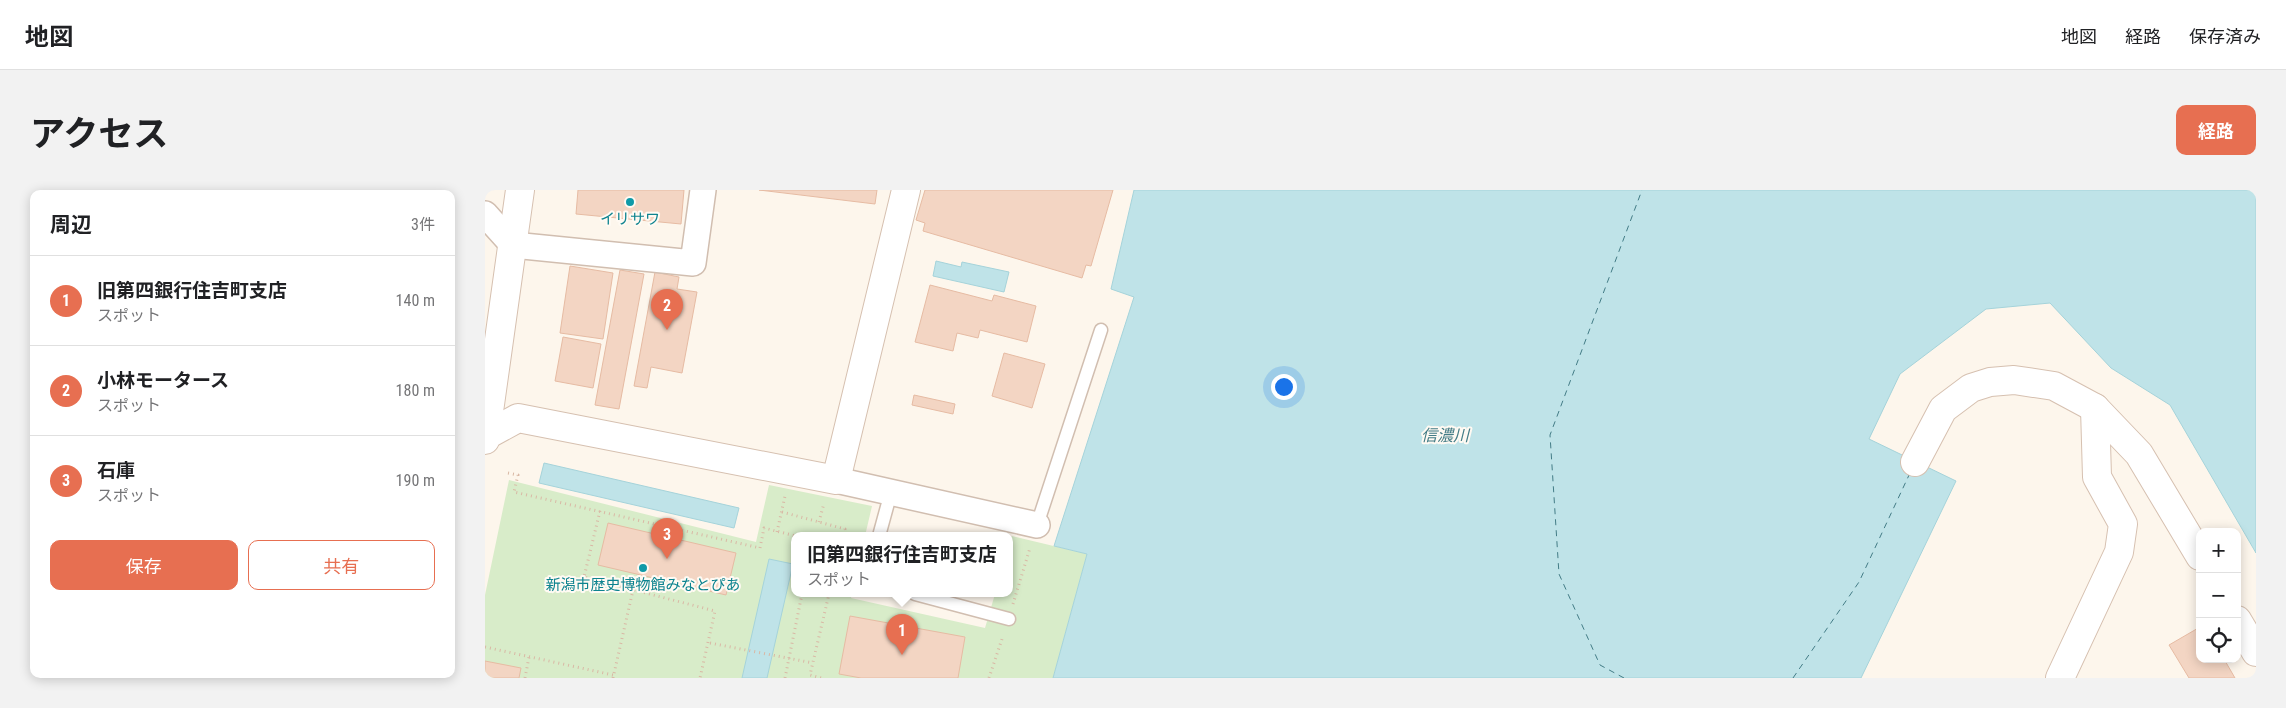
<!DOCTYPE html>
<html lang="ja">
<head>
<meta charset="utf-8">
<style>
	body { margin:0; font-family:"Roboto Condensed","Noto Sans JP",sans-serif; background:#f2f2f2; color:#202124 }
	.controls { position:absolute; right:15px; bottom:15px; display:grid; overflow:hidden; border-radius:10px; box-shadow:0 2px 12px #0003 }
	.controls button { width:45px; height:45px; display:grid; place-items:center; padding:0; border:0; border-bottom:1px solid #e0e0e0; background:#fff; color:#202124; font:25px sans-serif }
	.you { position:absolute; left:798px; top:196px; width:18px; height:18px; margin:-12px; border:4px solid #fff; border-radius:50%; background:#1a73e8; box-shadow:0 0 0 8px #1a73e833 }
	.badge { display:grid; place-items:center; width:32px; height:32px; border-radius:50%; background:#e76f51; color:#fff; font-size:16px; font-weight:700 }
	.pin { position:absolute; translate:-50% -41px; filter:drop-shadow(0 1px 2px #0008) }
	.pin::after { content:''; position:absolute; top:26px; width:18px; height:15px; background:inherit; clip-path:polygon(0 0,100% 0,50% 100%) }
	.popup { position:absolute; left:306px; top:342px; width:222px; height:65px; box-sizing:border-box; display:grid; place-content:center; border-radius:10px; background:#fff; filter:drop-shadow(0 1px 4px #0005); font-size:16px; white-space:nowrap; color:#757577 }
	.popup b { font-size:19px; color:#202124 }
	.popup::after { content:''; position:absolute; left:50%; top:100%; margin-left:-10px; border:10px solid transparent; border-top-color:#fff }
	.list { margin:0; padding:0; list-style:none }
	h2 { display:flex; justify-content:space-between; align-items:center; height:65px; margin:0; padding:0 20px; font-size:21px }
	h2 small { font-size:16px; font-weight:400; color:#757577 }
	.list li { display:grid; grid-template-columns:32px 1fr auto; gap:15px; align-items:center; box-sizing:border-box; height:90px; padding:0 20px; border-top:1px solid #e0e0e0 }
	.list b { display:block; font-size:19px; white-space:nowrap }
	.list p { margin:0; font-size:16px; white-space:nowrap; color:#757577 }
	.list em { font-size:16px; font-style:normal; color:#757577 }
	.actions { display:flex; gap:10px; padding:15px 20px }
	.actions a { flex:1; padding:11px 0; border:1px solid #e76f51; border-radius:10px; text-align:center; font-size:18px; color:#e76f51 }
	.actions .main { background:#e76f51; color:#fff }
	.icon { flex:none; width:28px; height:28px; fill:none; stroke:currentColor; stroke-width:2; stroke-linecap:round; stroke-linejoin:round }
	.map { position:relative; flex:none; width:1771px; height:488px; overflow:hidden; border-radius:10px }
	header { display:flex; align-items:center; gap:30px; box-sizing:border-box; height:70px; padding:0 25px; background:#fff; border-bottom:1px solid #e0e0e0 }
	header strong { font-size:24px }
	nav { display:flex; gap:28px; margin-inline-start:auto; font-size:18px }
	.intro { display:flex; align-items:center; justify-content:space-between; box-sizing:border-box; height:120px; padding:0 30px }
	h1 { margin:0; font-size:35px }
	.button { padding:12px 22px; border-radius:10px; background:#e76f51; color:#fff; font-size:18px; font-weight:700 }
	main { display:flex; gap:30px; padding:0 30px }
	aside { flex:1; background:#fff; border-radius:10px; box-shadow:0 2px 12px #0003 }
	.map>svg:first-child { display:block }
	.green { fill:#d8ecc9 }
	.water { fill:#bfe3e8; stroke:#a5d3da }
	.lines { fill:none; stroke-linecap:round; stroke-linejoin:round }
	.ferry { stroke:#437c86; stroke-width:1; stroke-dasharray:6 5; stroke-linecap:butt }
	.building { fill:#f3d5c3; stroke:#e6bba3 }
	.lane-casing { stroke:#d1beb0; stroke-width:15 }
	.street-casing { stroke:#d1beb0; stroke-width:28 }
	.secondary-casing { stroke:#d6c0b0; stroke-width:30 }
	.path { stroke:#d9b8a5; stroke-width:3; stroke-dasharray:1 4; stroke-linecap:butt }
	.lane { stroke:#fff; stroke-width:12 }
	.street { stroke:#fff; stroke-width:25 }
	.secondary { stroke:#fff; stroke-width:28 }
	.culture-dot { fill:#0f9aa8; stroke:#fffaf3; stroke-width:2 }
	.labels { text-anchor:middle; dominant-baseline:central; stroke-width:4; stroke-linejoin:round; paint-order:stroke }
	.culture-label { font-size:15px; fill:#0d838f; stroke:#fffaf3 }
	.water-label { font-size:16px; font-style:italic; fill:#437c86; stroke:#fffaf3 }
</style>
</head>
<body>
<header>
<strong>地図</strong>
<nav><a>地図</a><a>経路</a><a>保存済み</a></nav>
</header>
<div class="intro"><h1>アクセス</h1><a class="button">経路</a></div>
<main>
<aside>
<h2>周辺<small>3件</small></h2>
<ul class="list">
<li><span class="badge">1</span><div><b>旧第四銀行住吉町支店</b><p>スポット</p></div><em>140 m</em></li>
<li><span class="badge">2</span><div><b>小林モータース</b><p>スポット</p></div><em>180 m</em></li>
<li><span class="badge">3</span><div><b>石庫</b><p>スポット</p></div><em>190 m</em></li>
</ul>
<div class="actions"><a class="main">保存</a><a>共有</a></div>
</aside>
<div class="map">
<svg width="1771" height="488" viewBox="0 0 1771 488">
	<rect width="100%" height="100%" fill="#fdf6ec"/>
	<polygon class="green" points="24,290 271,352 284,295 387,316 380,346 310,346 310,404 367,404 366,408 500,438 510,404 524,404 524,353 527,346 602,364 568,488 0,488 0,405"/>
	<g class="water">
		<polygon points="649,0 1771,0 1771,363 1685,215 1626,178 1565,113 1501,119 1415,184 1384,249 1471,291 1376,488 568,488 602,364 569,356 649,107 626,99"/>
		<polygon points="451,71 476,77 477,72 524,82 519,102 448,86"/>
		<polygon points="59,273 254,318 249,338 54,293"/>
		<polygon points="284,369 308,374 282,488 257,488"/>
	</g>
	<g class="lines">
		<g class="ferry">
			<polyline points="1139,488 1115,475 1074,384 1065,245 1157,0"/>
			<polyline points="1308,488 1374,392 1425,283"/>
		</g>
	</g>
	<g class="building">
		<polygon points="93,0 199,0 196,34 91,24"/>
		<polygon points="274,0 392,0 390,14"/>
		<polygon points="440,0 628,0 606,76 601,75 597,88 438,41 440,33 431,30"/>
		<polygon points="85,76 128,83 118,149 75,143"/>
		<polygon points="135,80 159,84 134,219 110,215"/>
		<polygon points="170,82 194,87 192,99 212,102 197,183 166,177 162,198 149,196"/>
		<polygon points="445,95 507,111 509,105 551,116 542,152 495,140 493,148 472,143 468,161 430,152"/>
		<polygon points="78,147 116,154 108,198 70,191"/>
		<polygon points="519,163 560,174 547,218 507,206"/>
		<polygon points="429,205 470,214 468,224 427,215"/>
		<polygon points="123,333 251,363 241,405 113,375"/>
		<polygon points="365,426 480,447 473,488 376,488 354,484"/>
		<polygon points="1715,437 1715,469 1739,469 1750,488 1704,488 1684,455"/>
		<polygon points="0,471 36,478 34,488 0,488"/>
	</g>
	<g class="lines">
		<g class="lane-casing">
			<g id="lane">
				<polyline points="552,335 616,140"/>
				<polyline points="394,346 406,302"/>
				<polyline points="430,404 524,429"/>
			</g>
		</g>
		<g class="street-casing">
			<g id="street">
				<polyline points="0,24 28,55 208,73 218,0"/>
				<polyline points="351,290 552,335"/>
			</g>
		</g>
		<g class="secondary-casing">
			<g id="secondary">
				<polyline points="0,246 33,228 351,290 421,0"/>
				<polyline points="0,250 35,0"/>
				<polyline points="1430,272 1458,219 1486,198 1505,192 1529,190 1569,196 1610,218 1654,264 1715,366"/>
				<polyline points="1752,430 1771,462"/>
				<polyline points="1575,488 1634,362 1638,334 1612,287 1610,218"/>
			</g>
		</g>
		<g class="path">
			<polyline points="23,283 33,285 29,302 275,358 279,338 311,346"/>
			<polyline points="115,321 99,387 230,421 215,488"/>
			<polyline points="297,322 360,339 358,346"/>
			<polyline points="334,332 339,313"/>
			<polyline points="292,342 300,306"/>
			<polyline points="528,414 545,358"/>
			<polyline points="225,453 328,473"/>
			<polyline points="0,457 128,485"/>
			<polyline points="40,488 44,467"/>
			<polyline points="128,488 148,400"/>
			<polyline points="300,488 317,404"/>
			<polyline points="336,488 325,485 344,404"/>
			<polyline points="504,488 518,446"/>
		</g>
		<use href="#lane" class="lane"/>
		<use href="#street" class="street"/>
		<use href="#secondary" class="secondary"/>
	</g>
	<g class="culture-dot">
		<circle cx="145" cy="12" r="5"/>
		<circle cx="158" cy="378" r="5"/>
	</g>
	<g class="labels">
		<g class="culture-label">
			<text x="145" y="29">イリサワ</text>
			<text x="158" y="395">新潟市歴史博物館みなとぴあ</text>
		</g>
		<g class="water-label">
			<text x="960" y="245">信濃川</text>
		</g>
	</g>
</svg>
<div class="controls">
<button>+</button>
<button>−</button>
<button><svg class="icon" aria-label="locate" viewBox="0 0 24 24"><circle cx="12" cy="12" r="6"/><path d="M12 2v4M12 18v4M2 12h4M18 12h4"/></svg></button>
</div>
<div class="you"></div>
<div class="pin badge" style="left:417px;top:465px">1</div>
<div class="popup"><b>旧第四銀行住吉町支店</b>スポット</div>
<div class="pin badge" style="left:182px;top:140px">2</div>
<div class="pin badge" style="left:182px;top:369px">3</div>
</div>
</main>
</body>
</html>
